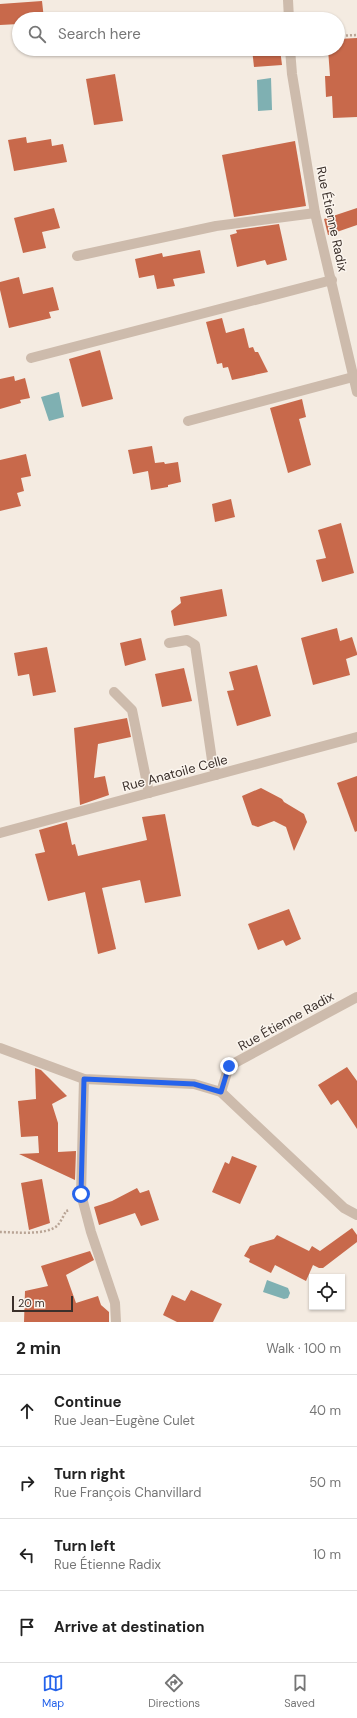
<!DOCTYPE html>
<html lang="en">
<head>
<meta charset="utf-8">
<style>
	body { margin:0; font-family:"DM Sans",sans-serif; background:#f6f6f6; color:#222 }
	.controls { position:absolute; right:12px; bottom:12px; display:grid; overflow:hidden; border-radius:0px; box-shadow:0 1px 3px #0004 }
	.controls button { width:36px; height:36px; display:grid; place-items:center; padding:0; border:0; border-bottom:1px solid #e0e0e0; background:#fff; color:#222; font:20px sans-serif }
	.scale { position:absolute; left:12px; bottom:10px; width:61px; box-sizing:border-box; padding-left:4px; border:2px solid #3b302b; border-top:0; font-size:11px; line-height:14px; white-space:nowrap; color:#3b302b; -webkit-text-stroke:3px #fbf5ee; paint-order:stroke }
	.stop { position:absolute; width:12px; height:12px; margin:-9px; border:3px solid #2563eb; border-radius:50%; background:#fff }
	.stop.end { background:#2563eb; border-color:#fff; box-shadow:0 1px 4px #0008 }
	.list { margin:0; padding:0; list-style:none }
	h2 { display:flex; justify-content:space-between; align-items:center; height:52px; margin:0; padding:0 16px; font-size:17px }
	h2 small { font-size:13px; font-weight:400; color:#767676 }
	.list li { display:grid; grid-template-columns:26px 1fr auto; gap:12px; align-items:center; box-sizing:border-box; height:72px; padding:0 16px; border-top:1px solid #e0e0e0 }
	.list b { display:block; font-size:15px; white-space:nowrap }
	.list p { margin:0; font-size:13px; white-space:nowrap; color:#767676 }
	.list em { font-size:13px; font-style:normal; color:#767676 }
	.icon { flex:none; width:22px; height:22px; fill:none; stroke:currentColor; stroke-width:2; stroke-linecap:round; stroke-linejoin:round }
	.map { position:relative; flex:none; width:357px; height:1322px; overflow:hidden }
	.search { position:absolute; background:#fff; box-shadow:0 1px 3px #0004; left:12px; right:12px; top:12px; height:44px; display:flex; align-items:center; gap:10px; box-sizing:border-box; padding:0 14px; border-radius:22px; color:#767676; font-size:15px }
	.sheet { height:340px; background:#fff }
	nav { display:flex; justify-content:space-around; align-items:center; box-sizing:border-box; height:56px; border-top:1px solid #e0e0e0; background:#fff; font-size:11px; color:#767676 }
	nav a { display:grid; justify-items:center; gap:2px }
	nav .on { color:#2563eb }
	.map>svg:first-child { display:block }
	.water { fill:#7fb0b2 }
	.building { fill:#c8694b }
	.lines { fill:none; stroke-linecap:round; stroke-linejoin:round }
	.path { stroke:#b9a596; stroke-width:2.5; stroke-dasharray:2 2; stroke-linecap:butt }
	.minor { stroke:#cdbbac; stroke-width:10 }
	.route { stroke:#2563eb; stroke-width:5 }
	.labels { text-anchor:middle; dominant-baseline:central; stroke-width:3; stroke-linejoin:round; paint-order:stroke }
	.street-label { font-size:13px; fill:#3b302b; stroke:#fbf5ee }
</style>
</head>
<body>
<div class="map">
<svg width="357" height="1322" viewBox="0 0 357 1322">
	<rect width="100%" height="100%" fill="#f4ebe1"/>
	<g class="water">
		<polygon points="271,78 272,110 258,111 257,80"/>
		<polygon points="59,392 64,417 49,421 41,397"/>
		<polygon points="267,1280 288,1288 290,1293 288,1298 284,1299 263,1292"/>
	</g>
	<g class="building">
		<polygon points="42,1 44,19 19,19 19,24 0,25 0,4"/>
		<polygon points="357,38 357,117 333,118 332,96 326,97 325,76 330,76 328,49 338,49 338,39"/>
		<polygon points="252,49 280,49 282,65 254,67"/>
		<polygon points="115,74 123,121 94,125 86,79"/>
		<polygon points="26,137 27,143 51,139 52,146 63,144 67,162 14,171 8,140"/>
		<polygon points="295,141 306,206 234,217 222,155"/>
		<polygon points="54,208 60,228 42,232 46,248 23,253 14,218"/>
		<polygon points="357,208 357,225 328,235 324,219"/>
		<polygon points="279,224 287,260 267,265 265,260 237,267 230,235 237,233 236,230"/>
		<polygon points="200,250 205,273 173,279 175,286 157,289 154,275 139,278 135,259 162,253 163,257"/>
		<polygon points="19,277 23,294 53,287 59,310 49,312 51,318 9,328 0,290 0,282"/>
		<polygon points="222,318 226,333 244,328 249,348 253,347 255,352 258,352 268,372 232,380 228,367 223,368 222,363 217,364 206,322"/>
		<polygon points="100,350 113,399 82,407 69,359"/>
		<polygon points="14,376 15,381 25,378 30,398 20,400 21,403 0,409 0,379"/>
		<polygon points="302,399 306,417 299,419 311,465 288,473 270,408"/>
		<polygon points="152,446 155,463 164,462 165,464 178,462 181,482 168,485 168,487 151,490 148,471 133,474 128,450"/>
		<polygon points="26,454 31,476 21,478 24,491 17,493 21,506 0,511 0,460"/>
		<polygon points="231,499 235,517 215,522 212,504"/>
		<polygon points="341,523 354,573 322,582 316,560 326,558 318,530"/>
		<polygon points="222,589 227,616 174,626 171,611 181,603 180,597"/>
		<polygon points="337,628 340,641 352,637 357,653 357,655 346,659 350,675 313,685 301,638"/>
		<polygon points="141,638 146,660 125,666 120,643"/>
		<polygon points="47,647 56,692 33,696 29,674 18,676 14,653"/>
		<polygon points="257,665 271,716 237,726 227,691 234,690 229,672"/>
		<polygon points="184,668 192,701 162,707 155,674"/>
		<polygon points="127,718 131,737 98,744 94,778 105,776 109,795 80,805 74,728"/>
		<polygon points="357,776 357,831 355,832 337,783"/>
		<polygon points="261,788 282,799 284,802 304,814 307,822 294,851 286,827 274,821 258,827 252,825 242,796"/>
		<polygon points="165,814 181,896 145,903 140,880 102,888 116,949 98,954 85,892 48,901 35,854 45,852 39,830 67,822 72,845 75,844 78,856 147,840 142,817"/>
		<polygon points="289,909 301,939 286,946 283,940 258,950 248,924"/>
		<polygon points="347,1067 357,1081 357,1129 338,1100 331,1105 318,1085"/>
		<polygon points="35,1068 41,1070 67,1096 52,1104 58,1123 58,1152 76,1151 75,1180 19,1154 39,1153 38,1136 21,1137 18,1101 36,1099"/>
		<polygon points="232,1156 257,1166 240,1204 212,1192 225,1162 229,1164"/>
		<polygon points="42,1179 50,1223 29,1230 21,1183"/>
		<polygon points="137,1188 140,1193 149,1190 159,1220 141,1226 135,1213 99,1225 94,1207 112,1201"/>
		<polygon points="352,1228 357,1235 357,1242 323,1268 319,1268 313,1265 306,1281 275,1265 271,1273 249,1262 250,1259 244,1256 250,1246 274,1239 277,1235 309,1251 312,1246 320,1251"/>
		<polygon points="90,1251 94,1260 66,1275 76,1303 98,1296 101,1305 109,1312 109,1322 24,1322 25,1291 48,1286 41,1266"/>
		<polygon points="191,1290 222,1304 213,1322 177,1322 163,1315 172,1295 185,1301"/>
	</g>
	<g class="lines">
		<g class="path">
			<polyline points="338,36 357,35"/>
			<path d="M0,1232C15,1232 47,1236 58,1225C61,1221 64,1215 66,1211L70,1210"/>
		</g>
		<g class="minor">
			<polyline points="288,0 289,19"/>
			<polyline points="290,49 292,74 315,213 357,392"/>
			<polyline points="77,256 216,226 315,213"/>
			<polyline points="31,358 332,280"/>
			<polyline points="188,421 353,377"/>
			<polyline points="169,643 187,640 195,645 212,760 216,775"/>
			<polyline points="114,692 132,710 149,793"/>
			<polyline points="0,833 357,737"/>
			<polyline points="0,1048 84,1079 194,1084 221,1092 344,1208 357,1215"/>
			<polyline points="84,1079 81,1194 91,1232 115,1303 116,1322"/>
			<polyline points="221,1092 229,1066 357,997"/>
		</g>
	</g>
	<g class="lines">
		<polyline class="route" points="81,1194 84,1079 194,1084 221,1092 229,1066"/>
	</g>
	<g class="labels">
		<g class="street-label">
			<text transform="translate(332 219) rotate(78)">Rue Étienne Radix</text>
			<text transform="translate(175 773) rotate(-15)">Rue Anatoile Celle</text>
			<text transform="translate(286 1021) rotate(-29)">Rue Étienne Radix</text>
		</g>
	</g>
</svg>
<div class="controls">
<button><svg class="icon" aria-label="locate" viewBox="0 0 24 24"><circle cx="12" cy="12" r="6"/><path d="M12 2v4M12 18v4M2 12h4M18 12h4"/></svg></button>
</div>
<div class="scale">20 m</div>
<div class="stop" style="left:81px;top:1194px"></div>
<div class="stop end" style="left:229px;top:1066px"></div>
<div class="search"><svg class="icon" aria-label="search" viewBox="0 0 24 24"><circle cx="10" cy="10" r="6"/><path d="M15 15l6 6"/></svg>Search here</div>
</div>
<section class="sheet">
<h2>2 min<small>Walk · 100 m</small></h2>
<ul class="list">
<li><svg class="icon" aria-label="ahead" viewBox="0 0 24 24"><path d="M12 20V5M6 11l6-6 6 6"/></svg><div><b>Continue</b><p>Rue Jean-Eugène Culet</p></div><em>40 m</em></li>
<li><svg class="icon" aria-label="right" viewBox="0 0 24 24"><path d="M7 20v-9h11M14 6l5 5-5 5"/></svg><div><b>Turn right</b><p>Rue François Chanvillard</p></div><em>50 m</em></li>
<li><svg class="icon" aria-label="left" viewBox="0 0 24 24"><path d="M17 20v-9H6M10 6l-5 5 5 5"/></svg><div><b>Turn left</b><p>Rue Étienne Radix</p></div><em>10 m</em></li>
<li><svg class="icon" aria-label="arrive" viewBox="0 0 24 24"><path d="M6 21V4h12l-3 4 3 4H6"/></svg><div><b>Arrive at destination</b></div></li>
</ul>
</section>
<nav>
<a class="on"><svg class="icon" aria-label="map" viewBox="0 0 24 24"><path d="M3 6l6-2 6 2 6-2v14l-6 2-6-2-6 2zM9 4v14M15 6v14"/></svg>Map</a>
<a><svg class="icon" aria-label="directions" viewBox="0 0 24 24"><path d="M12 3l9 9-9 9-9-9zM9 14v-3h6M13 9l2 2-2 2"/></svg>Directions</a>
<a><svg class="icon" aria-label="saved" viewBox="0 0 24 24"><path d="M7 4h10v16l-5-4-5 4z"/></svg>Saved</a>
</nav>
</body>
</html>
